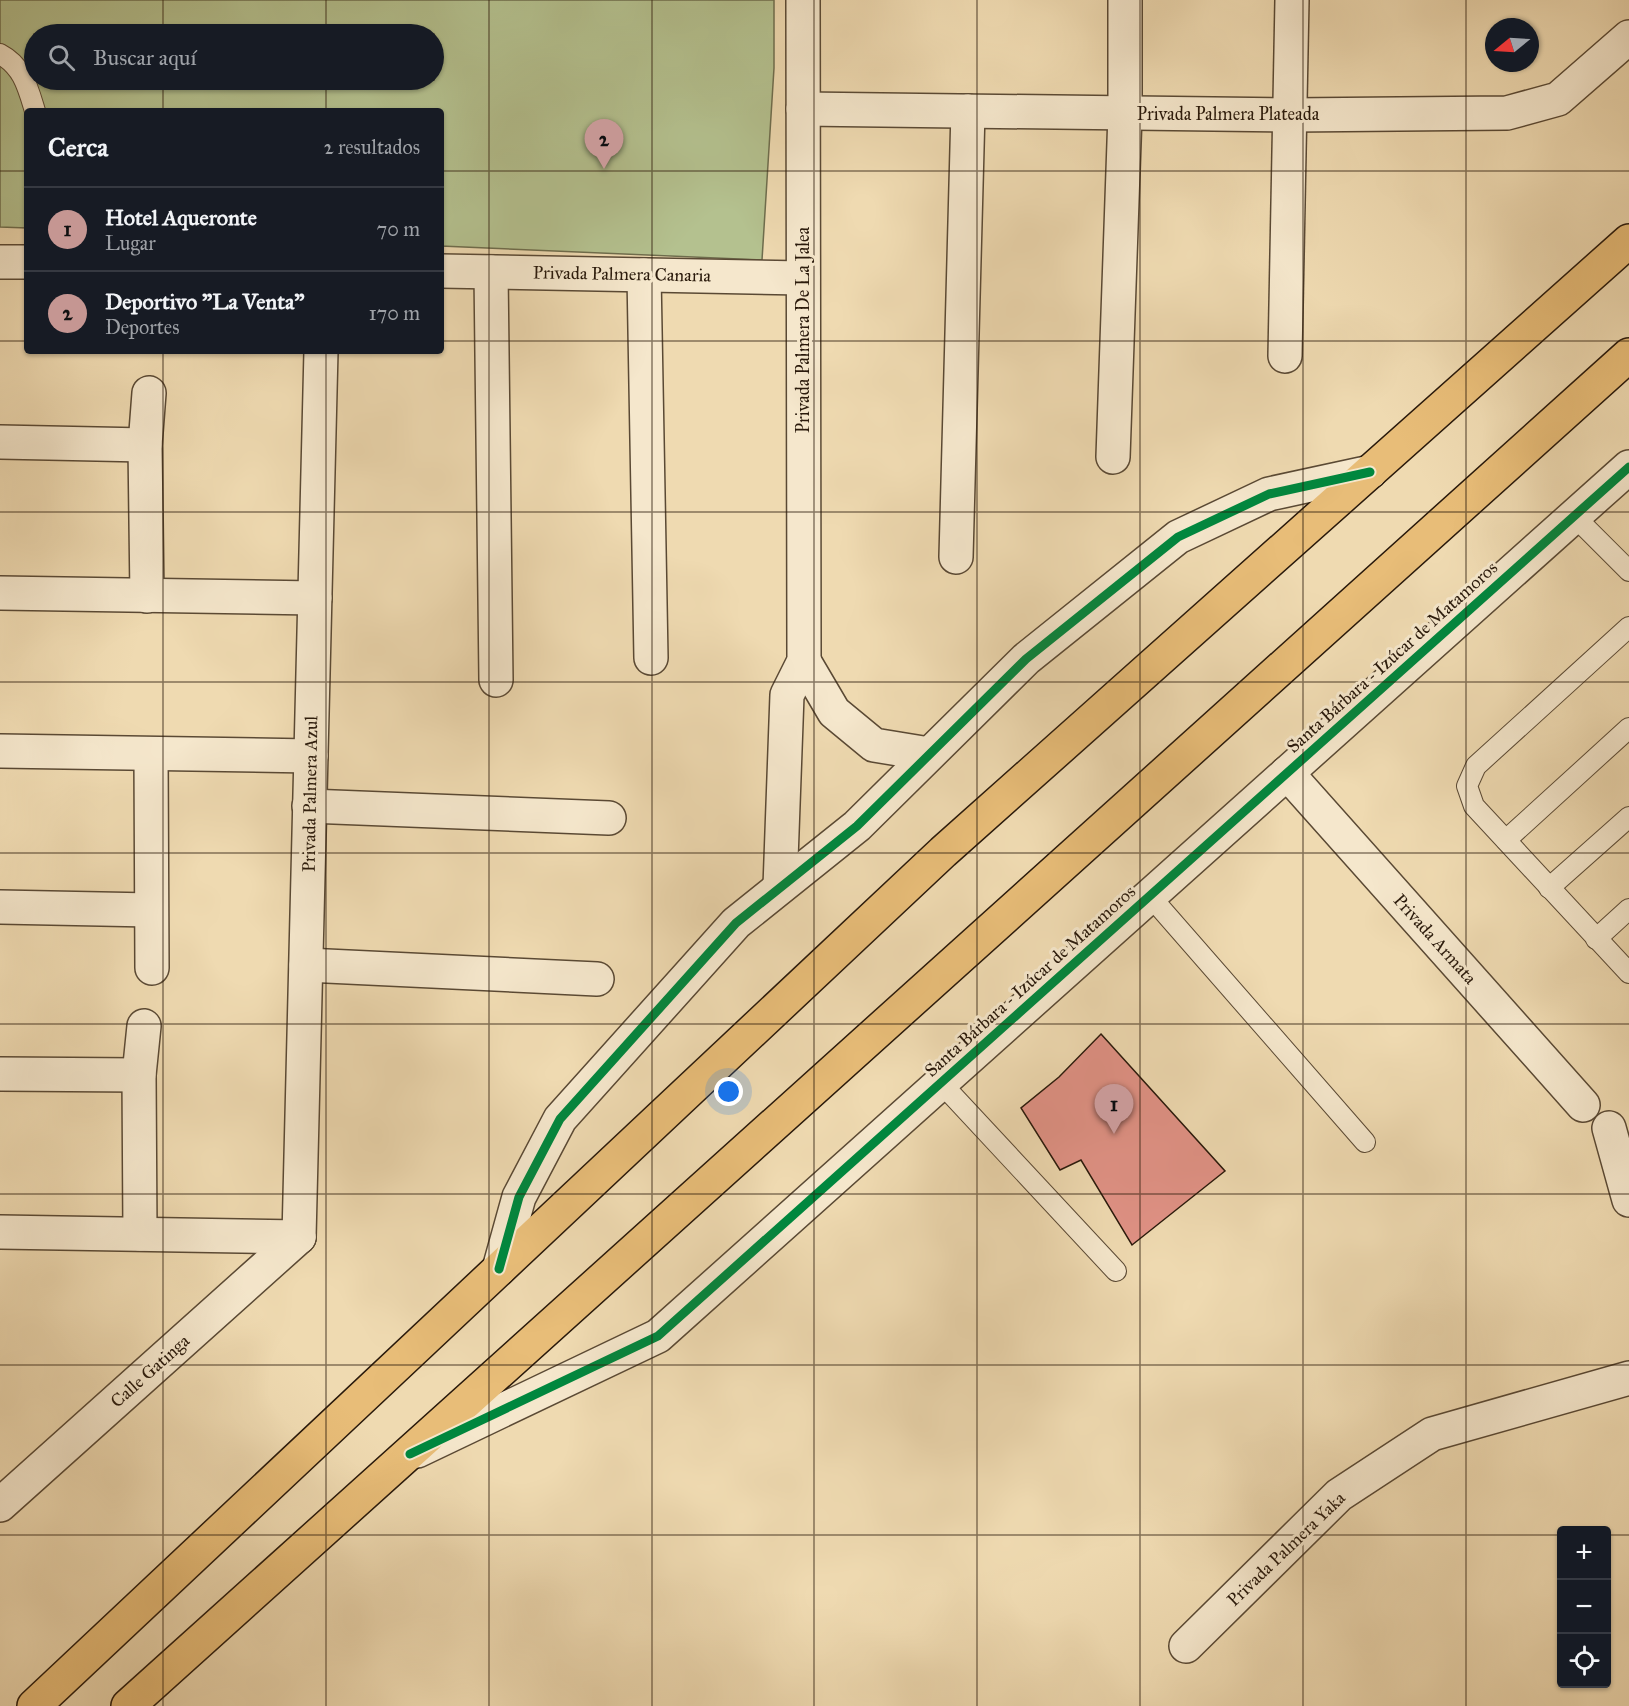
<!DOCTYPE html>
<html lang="es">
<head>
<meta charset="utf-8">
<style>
	body { margin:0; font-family:"IM FELL Great Primer",serif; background:#20242c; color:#f1f3f6 }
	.controls { position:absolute; right:18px; bottom:18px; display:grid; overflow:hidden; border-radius:6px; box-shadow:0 2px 4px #0004 }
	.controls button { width:54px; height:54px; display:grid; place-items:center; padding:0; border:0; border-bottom:2px solid #363941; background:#171b24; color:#f1f3f6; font:30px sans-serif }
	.compass { position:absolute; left:1485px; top:18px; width:54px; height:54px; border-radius:50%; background:#171b24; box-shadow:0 2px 4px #0004; rotate:252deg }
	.you { position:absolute; left:729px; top:1092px; width:21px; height:21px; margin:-15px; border:4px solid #fff; border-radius:50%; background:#1a73e8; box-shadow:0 0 0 9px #1a73e833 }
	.badge { display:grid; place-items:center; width:39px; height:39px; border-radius:50%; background:#c59692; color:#111; font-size:20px; font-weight:700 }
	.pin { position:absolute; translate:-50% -50px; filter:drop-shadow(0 2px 3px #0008) }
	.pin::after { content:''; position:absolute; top:32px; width:21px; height:18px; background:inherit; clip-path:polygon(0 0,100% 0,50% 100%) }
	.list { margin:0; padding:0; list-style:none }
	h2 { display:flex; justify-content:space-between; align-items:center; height:78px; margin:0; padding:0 24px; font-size:26px }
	h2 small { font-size:20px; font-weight:400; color:#9ea1a6 }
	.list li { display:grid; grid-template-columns:39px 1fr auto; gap:18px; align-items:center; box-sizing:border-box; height:84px; padding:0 24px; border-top:2px solid #363941 }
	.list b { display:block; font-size:22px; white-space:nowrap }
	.list p { margin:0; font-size:20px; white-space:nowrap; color:#9ea1a6 }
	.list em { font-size:20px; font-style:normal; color:#9ea1a6 }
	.icon { flex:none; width:33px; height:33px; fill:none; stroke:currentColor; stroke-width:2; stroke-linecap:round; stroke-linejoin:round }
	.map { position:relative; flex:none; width:1629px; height:1706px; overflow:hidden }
	.search { position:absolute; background:#171b24; box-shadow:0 2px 4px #0004; left:24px; top:24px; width:420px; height:66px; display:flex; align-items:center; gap:15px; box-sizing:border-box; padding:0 21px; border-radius:33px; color:#9ea1a6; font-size:22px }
	.panel { position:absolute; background:#171b24; box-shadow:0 2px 4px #0004; left:24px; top:108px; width:420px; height:246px; border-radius:6px }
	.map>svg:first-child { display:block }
	.green { fill:#b4c18f; stroke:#6e6d4d; stroke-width:1.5; fill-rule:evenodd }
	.building { fill:#e19286; stroke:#29190b; stroke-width:1.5 }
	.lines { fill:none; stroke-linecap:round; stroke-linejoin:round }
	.service-casing { stroke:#5a4934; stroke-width:22 }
	.minor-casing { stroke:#5a4934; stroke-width:36 }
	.tertiary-casing { stroke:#5a4934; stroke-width:36 }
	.primary-casing { stroke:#29190b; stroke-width:36 }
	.service { stroke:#f5e7cc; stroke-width:20 }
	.minor { stroke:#f5e7cc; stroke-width:33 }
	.tertiary { stroke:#f5e7cc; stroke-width:33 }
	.primary { stroke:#e8bd78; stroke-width:33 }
	.cycleway-casing { stroke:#f5e7cc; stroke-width:13 }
	.cycleway { stroke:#00873e; stroke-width:9 }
	.grid { fill:none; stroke:#29190b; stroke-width:1.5; stroke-opacity:0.55 }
	.labels { text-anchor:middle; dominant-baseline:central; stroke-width:6; stroke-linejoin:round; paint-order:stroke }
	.street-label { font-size:18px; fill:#29190b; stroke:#f5e7cc }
</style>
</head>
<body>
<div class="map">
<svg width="1629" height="1706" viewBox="0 0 1629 1706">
	<rect width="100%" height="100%" fill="#efdab1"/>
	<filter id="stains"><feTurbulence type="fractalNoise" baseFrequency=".00333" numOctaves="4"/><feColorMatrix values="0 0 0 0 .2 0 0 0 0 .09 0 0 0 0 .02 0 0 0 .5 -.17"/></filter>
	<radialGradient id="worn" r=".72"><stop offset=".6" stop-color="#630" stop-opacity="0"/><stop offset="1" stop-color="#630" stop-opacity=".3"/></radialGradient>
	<path class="green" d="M0,0H774V68L762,260L441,246V111H27V228L0,227ZM34,34H434V80H34Z"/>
	<polygon class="building" points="1101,1034 1225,1171 1132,1245 1081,1160 1060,1170 1021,1108 1059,1077"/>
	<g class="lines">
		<g class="service-casing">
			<g id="service">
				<path d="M0,54C23,66 28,88 35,111"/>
				<polyline points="1574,516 1629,571"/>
				<polyline points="1629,627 1476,766 1467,786 1474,806 1629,973"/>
				<polyline points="1506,840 1629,728"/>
				<polyline points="1549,888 1629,817"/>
				<polyline points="1150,896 1365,1142"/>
				<polyline points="1596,939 1629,909"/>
				<polyline points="941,1083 1116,1271"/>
			</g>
		</g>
		<g class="minor-casing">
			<g id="minor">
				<polyline points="803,109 1291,115 1507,113 1558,99 1629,37"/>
				<polyline points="0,262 27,262"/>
				<polyline points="441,271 803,278"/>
				<polyline points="491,272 496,680"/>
				<polyline points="644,275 651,658"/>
				<polyline points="1285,356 1292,0"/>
				<polyline points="0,442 145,445"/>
				<polyline points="1113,457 1125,114 1125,0"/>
				<polyline points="956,557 968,111"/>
				<polyline points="0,593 315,598"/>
				<polyline points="147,596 145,445 149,393"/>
				<polyline points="804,661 834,712 874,745 929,754"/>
				<polyline points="0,751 311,756"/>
				<polyline points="151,754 152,968"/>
				<polyline points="1287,773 1583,1105"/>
				<polyline points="309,806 609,818"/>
				<polyline points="780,887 787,695 804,661 803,0"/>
				<polyline points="0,907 151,910"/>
				<polyline points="306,965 597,979"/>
				<polyline points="0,1074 139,1075"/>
				<polyline points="1609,1128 1629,1200"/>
				<polyline points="0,1232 299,1237"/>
				<polyline points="140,1234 139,1075 144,1026"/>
				<polyline points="299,1237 321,351"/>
				<polyline points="499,1269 519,1197 560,1119 736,923 857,826 1026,659 1178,537 1269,494 1370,472"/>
				<polyline points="0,1505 299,1237"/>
				<polyline points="1186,1646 1339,1495 1432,1434 1629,1378"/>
			</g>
		</g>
		<g class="tertiary-casing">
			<polyline id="tertiary" points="417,1451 658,1336 1629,467"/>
		</g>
		<g class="primary-casing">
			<g id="primary">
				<polyline points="34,1706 943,852 1629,241"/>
				<polyline points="128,1706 1629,355"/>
			</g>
		</g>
		<use href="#service" class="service"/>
		<use href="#minor" class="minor"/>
		<use href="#tertiary" class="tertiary"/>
		<use href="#primary" class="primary"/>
		<g class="cycleway-casing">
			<g id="cycleway">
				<polyline points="499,1269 519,1197 560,1119 736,923 857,826 1026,659 1178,537 1269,494 1370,472"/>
				<polyline points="410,1454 658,1336 1629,467"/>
			</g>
		</g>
		<use href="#cycleway" class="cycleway"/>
	</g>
	<path class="grid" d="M163,0V34M326,0V34M489,0V1706M652,0V1706M814,0V1706M977,0V1706M1140,0V1706M1303,0V1706M1466,0V1706M163,80V111M326,80V111M0,171H27M441,171H1629M0,341H27M441,341H1629M163,351V1706M326,351V1706M0,512H1629M0,682H1629M0,853H1629M0,1024H1629M0,1194H1629M0,1365H1629M0,1535H1562M1606,1535H1629"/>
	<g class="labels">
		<g class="street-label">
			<text x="1228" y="114">Privada Palmera Plateada</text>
			<text transform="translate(622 274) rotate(1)">Privada Palmera Canaria</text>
			<text transform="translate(803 330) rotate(-90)">Privada Palmera De La Jalea</text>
			<text transform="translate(1392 657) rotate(-42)">Santa Bárbara - Izúcar de Matamoros</text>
			<text transform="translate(310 794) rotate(-89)">Privada Palmera Azul</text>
			<text transform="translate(1435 939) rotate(48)">Privada Armata</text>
			<text transform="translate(1030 981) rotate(-42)">Santa Bárbara - Izúcar de Matamoros</text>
			<text transform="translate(150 1371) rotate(-42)">Calle Gatinga</text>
			<text transform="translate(1286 1549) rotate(-44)">Privada Palmera Yaka</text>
		</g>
	</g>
	<rect width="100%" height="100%" filter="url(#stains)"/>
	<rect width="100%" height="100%" fill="url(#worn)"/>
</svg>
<div class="controls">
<button>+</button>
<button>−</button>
<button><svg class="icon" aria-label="locate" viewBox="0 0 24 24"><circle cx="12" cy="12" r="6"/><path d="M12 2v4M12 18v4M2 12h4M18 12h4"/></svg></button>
</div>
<svg class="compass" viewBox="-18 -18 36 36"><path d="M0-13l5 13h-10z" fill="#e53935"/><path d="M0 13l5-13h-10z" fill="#9ea1a6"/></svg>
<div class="you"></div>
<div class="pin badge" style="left:1114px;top:1134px">1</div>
<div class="pin badge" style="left:604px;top:169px">2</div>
<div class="search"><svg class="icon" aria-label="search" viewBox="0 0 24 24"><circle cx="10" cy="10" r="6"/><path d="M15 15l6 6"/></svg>Buscar aquí</div>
<section class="panel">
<h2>Cerca<small>2 resultados</small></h2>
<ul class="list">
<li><span class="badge">1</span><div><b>Hotel Aqueronte</b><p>Lugar</p></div><em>70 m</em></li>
<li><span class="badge">2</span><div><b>Deportivo &quot;La Venta&quot;</b><p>Deportes</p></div><em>170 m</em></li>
</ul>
</section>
</div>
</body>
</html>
